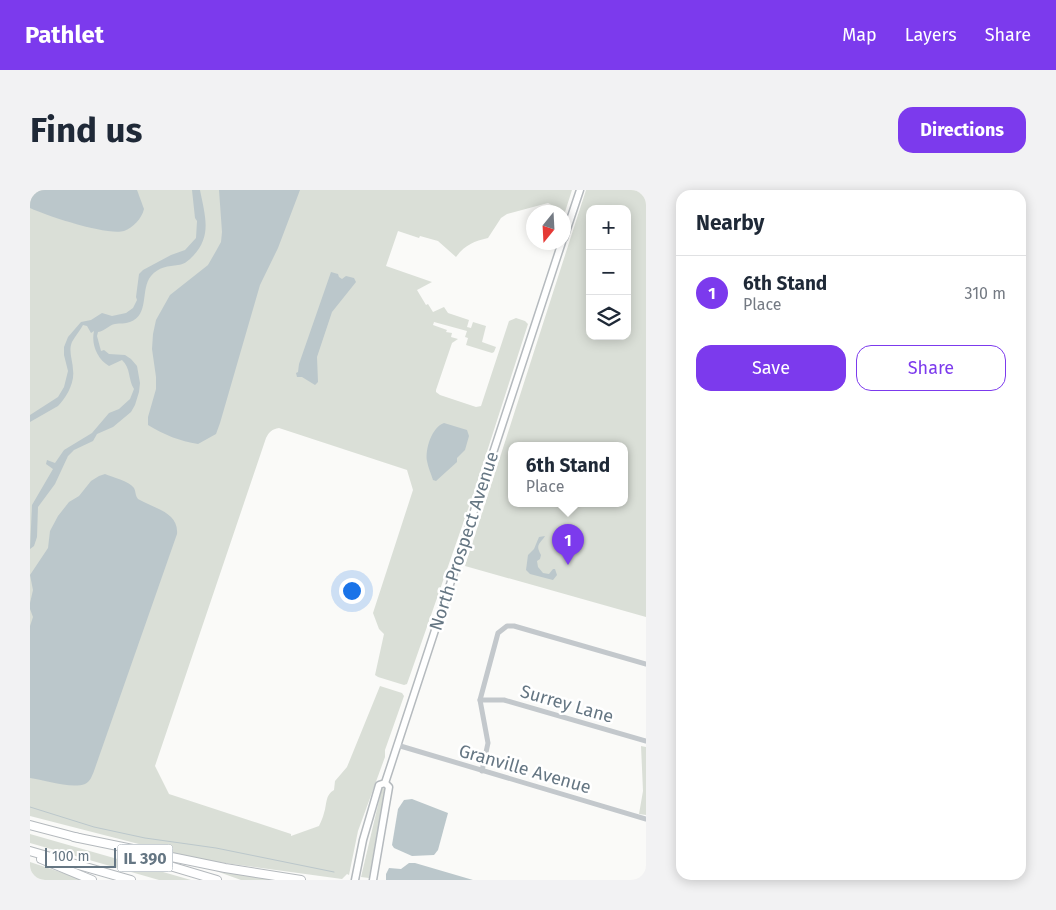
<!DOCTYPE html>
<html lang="en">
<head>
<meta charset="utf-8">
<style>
	body { margin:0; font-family:"Fira Sans",sans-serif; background:#f2f2f3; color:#1f2937 }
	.controls { position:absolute; right:15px; top:15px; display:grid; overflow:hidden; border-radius:10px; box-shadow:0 2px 12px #0003 }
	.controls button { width:45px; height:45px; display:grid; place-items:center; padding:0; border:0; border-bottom:1px solid #e0e1e3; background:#fff; color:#1f2937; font:25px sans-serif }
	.compass { position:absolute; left:496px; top:15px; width:45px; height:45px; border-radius:50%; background:#fff; box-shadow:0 2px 12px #0003; rotate:198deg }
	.scale { position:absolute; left:15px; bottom:12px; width:71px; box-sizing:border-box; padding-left:5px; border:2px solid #657683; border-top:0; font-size:14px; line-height:18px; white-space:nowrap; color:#657683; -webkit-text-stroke:4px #fff; paint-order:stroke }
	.you { position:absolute; left:321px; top:400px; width:18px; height:18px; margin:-12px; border:4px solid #fff; border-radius:50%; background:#1a73e8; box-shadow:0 0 0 8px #1a73e833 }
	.badge { display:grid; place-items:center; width:32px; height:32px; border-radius:50%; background:#7c3aed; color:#fff; font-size:16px; font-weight:700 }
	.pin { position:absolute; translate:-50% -41px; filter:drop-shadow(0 1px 2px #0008) }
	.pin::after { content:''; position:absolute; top:26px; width:18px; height:15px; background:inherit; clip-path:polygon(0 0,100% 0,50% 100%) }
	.popup { position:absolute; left:478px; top:252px; width:120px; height:65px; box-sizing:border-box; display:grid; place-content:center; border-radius:10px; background:#fff; filter:drop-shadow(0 1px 4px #0005); font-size:16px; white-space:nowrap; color:#747a83 }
	.popup b { font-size:19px; color:#1f2937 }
	.popup::after { content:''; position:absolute; left:50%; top:100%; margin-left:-10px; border:10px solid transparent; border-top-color:#fff }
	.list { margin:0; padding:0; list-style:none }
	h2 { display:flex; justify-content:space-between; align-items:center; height:65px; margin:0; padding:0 20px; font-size:21px }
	h2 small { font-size:16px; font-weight:400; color:#747a83 }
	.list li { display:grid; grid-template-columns:32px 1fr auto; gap:15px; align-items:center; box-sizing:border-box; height:75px; padding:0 20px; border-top:1px solid #e0e1e3 }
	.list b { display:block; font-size:19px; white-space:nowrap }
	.list p { margin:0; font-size:16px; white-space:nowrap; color:#747a83 }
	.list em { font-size:16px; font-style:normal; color:#747a83 }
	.actions { display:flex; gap:10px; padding:15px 20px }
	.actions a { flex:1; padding:11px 0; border:1px solid #7c3aed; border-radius:15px; text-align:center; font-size:18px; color:#7c3aed }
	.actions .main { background:#7c3aed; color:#fff }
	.icon { flex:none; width:28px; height:28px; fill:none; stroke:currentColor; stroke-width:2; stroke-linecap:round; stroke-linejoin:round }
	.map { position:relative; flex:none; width:616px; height:690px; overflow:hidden; border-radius:15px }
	header { display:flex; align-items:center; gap:30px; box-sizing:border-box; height:70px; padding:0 25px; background:#7c3aed; color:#fff }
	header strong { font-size:24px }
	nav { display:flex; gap:28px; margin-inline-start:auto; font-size:18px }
	.intro { display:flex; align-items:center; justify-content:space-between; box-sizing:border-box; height:120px; padding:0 30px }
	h1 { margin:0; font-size:35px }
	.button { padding:12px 22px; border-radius:15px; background:#7c3aed; color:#fff; font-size:18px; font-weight:700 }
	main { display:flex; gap:30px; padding:0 30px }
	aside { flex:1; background:#fff; border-radius:15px; box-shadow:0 2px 12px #0003 }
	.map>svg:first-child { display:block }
	.green { fill:#dadfd7; fill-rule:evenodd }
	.water { fill:#bbc7cb }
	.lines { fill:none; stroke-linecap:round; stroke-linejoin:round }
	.stream { stroke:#bbc7cb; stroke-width:1 }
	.major-casing { stroke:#b5babe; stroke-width:9 }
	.highway-casing { stroke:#b4b9bd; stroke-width:10 }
	.minor { stroke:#c3c8cc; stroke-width:5 }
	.major { stroke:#fff; stroke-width:6 }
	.highway { stroke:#fff; stroke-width:8 }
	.labels { text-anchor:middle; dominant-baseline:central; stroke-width:5; stroke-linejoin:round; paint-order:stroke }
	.shield { fill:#fff; stroke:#939fa8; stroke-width:1 }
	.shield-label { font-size:16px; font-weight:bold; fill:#657683 }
	.street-label { font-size:18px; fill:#657683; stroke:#fff }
</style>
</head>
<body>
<header>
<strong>Pathlet</strong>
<nav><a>Map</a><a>Layers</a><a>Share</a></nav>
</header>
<div class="intro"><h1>Find us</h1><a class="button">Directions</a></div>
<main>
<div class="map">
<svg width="616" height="690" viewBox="0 0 616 690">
	<rect width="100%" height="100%" fill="#fafaf8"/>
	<g class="green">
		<path d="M0,0H542L535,22L518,13L477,24L471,28L458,48C444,51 435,55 426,67L408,51L390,46L389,48L368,41L356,76L402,92L387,100L396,115L398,114L403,122L414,117L418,123L439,130L437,137L441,138L443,132L456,136L452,152L466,157L464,162L462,163L436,155L438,148L435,147L437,141L404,132L403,135L417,140L416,142L422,143L421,147L428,149L422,153L406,200V202L410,205L446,217L451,216L479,131L486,128L495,131L498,134L444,302L377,494L374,495L348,487L345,485L354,444L349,439L343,423L383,300L377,280L249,238C242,239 239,242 236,248L125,576L139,604L261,644V646L289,636C291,632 293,627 294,623C297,614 295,605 304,600L305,591L317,577L350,496L372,503L374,506L355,560V567L328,641L319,685L317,684L312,689L180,671L136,661L0,626Z"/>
		<path d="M556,0H616V427L435,376ZM560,19H597V146H560ZM482,256H594V314H482Z"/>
		<polygon points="611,556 616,557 616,625 609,624 613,601"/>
		<polygon points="352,598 355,599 339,688 331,687"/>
		<polygon points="0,644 161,690 129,690 0,653"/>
		<polygon points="0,672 54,690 0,690"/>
		<polygon points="187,680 248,690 211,690 186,681"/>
	</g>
	<g class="water">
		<path d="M0,0H107L114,19C112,28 103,38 94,41C78,46 17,26 0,18Z"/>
		<path d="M162,0H170C175,26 183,47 161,68C158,71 153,75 148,75C139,76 128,77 121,86C110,99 120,125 100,132C95,134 90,133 85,134C79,135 75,141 68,142L67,146L71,161L74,160L79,164L95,165L101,169L107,176L110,193L109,202L105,215L101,222L83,237L67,244L63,251L44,260L38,266L25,294L8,317L7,347L4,356L0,359L2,315L23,279L16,274L17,270L25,273L34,260L62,243L79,223L89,219L100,209L104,199C98,190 101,178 92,170L79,176C67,169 61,154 64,141L61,143L57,136L53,135C50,141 45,146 42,152C38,161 43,171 43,180C45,193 36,208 28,216L0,232V225L28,207L34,197L38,181L34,165V157L38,147L51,132L61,130L72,123L82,126L96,123L103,118L107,110L106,107L109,84L113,80L141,65L155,60L166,48L167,31L165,28Z"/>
		<path d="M189,0H270L248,58L230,95L190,233L186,244L168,254C150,251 134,245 118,235V227L126,199V187L122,159L123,144L126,130L140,105L178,75L186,61L191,52L192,42Z"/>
		<polygon points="301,82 308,84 309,87 312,89 316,86 324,88 326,92 302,122 287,167 288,192 285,195 272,187 267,187 266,183 268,182 269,174"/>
		<path d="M414,233L437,240L439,246L435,260L427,268V272L406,291L403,290C401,284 398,277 397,271C395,259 402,237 414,233Z"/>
		<path d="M75,284C82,287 99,291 104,298C106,302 105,305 108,309C123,318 149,322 147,344L64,581C62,586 60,592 55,594C41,599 14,590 0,588V436L3,427L0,419V413L3,400L0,385L18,358L20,341L28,326L39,312L49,306L61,291L69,286Z"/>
		<path d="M515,346C510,354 505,354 511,365L510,369L507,371L508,377L513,383L519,384L523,379H525L527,385L523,390L500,384L496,380L498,365L504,359L509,347Z"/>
		<polygon points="382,609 418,623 408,660 404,665 382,666 364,658 362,655 368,619 374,610"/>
		<polygon points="379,673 385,673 443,690 356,690 356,684 359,678 371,679"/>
	</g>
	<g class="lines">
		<polyline class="stream" points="0,617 64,637 115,648 186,658 304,682"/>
		<g class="major-casing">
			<g id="major">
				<polyline points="534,48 550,0"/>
				<polyline points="325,690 333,650 349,595 355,593 532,52"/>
				<polyline points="343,690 359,597 355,593"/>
			</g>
		</g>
		<g class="highway-casing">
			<g id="highway">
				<polyline points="0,635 49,648"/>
				<polyline points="44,647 195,678 271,690"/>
				<polyline points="0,661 101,690"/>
				<polyline points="93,662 187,690"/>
				<polyline points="11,669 62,690"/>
			</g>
		</g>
		<g class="minor">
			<polyline points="450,510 474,510 616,551"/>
			<polyline points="367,555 616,629"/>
			<polyline points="452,581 458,553 450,510 468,443 477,436 484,436 616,474"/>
		</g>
		<use href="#major" class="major"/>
		<use href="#highway" class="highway"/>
	</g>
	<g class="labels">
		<rect class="shield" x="87.5" y="654.5" width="55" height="27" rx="4"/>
		<g class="shield-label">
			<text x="115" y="668">IL 390</text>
		</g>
		<g class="street-label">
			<text transform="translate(434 351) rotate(-72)">North Prospect Avenue</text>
			<text transform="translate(537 514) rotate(16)">Surrey Lane</text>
			<text transform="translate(495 579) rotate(16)">Granville Avenue</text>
		</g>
	</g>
</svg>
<div class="controls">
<button>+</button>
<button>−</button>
<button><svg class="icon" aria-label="layers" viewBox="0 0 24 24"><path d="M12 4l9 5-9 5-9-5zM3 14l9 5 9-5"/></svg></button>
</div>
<svg class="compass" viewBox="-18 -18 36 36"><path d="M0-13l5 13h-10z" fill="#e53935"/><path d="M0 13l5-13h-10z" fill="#747a83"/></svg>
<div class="scale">100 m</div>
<div class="you"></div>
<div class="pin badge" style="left:538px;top:375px">1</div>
<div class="popup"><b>6th Stand</b>Place</div>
</div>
<aside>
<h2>Nearby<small></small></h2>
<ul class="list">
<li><span class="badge">1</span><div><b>6th Stand</b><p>Place</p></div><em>310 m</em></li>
</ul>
<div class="actions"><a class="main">Save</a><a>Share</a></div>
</aside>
</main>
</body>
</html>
